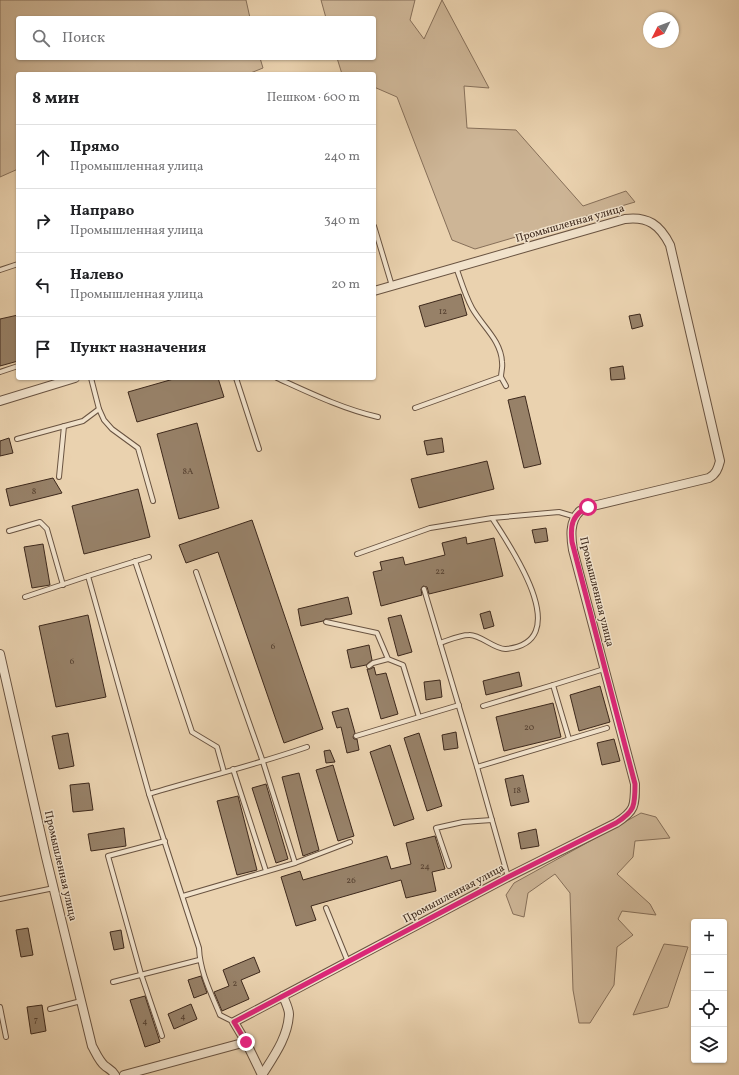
<!DOCTYPE html>
<html lang="ru">
<head>
<meta charset="utf-8">
<style>
	body { margin:0; font-family:Vollkorn,serif; background:#f2f2f2; color:#202124 }
	.controls { position:absolute; right:12px; bottom:12px; display:grid; overflow:hidden; border-radius:4px; box-shadow:0 1px 3px #0004 }
	.controls button { width:36px; height:36px; display:grid; place-items:center; padding:0; border:0; border-bottom:1px solid #e0e0e0; background:#fff; color:#202124; font:20px sans-serif }
	.compass { position:absolute; left:643px; top:12px; width:36px; height:36px; border-radius:50%; background:#fff; box-shadow:0 1px 3px #0004; rotate:228deg }
	.stop { position:absolute; width:12px; height:12px; margin:-9px; border:3px solid #db2777; border-radius:50%; background:#fff }
	.stop.end { background:#db2777; border-color:#fff; box-shadow:0 1px 4px #0008 }
	.list { margin:0; padding:0; list-style:none }
	h2 { display:flex; justify-content:space-between; align-items:center; height:52px; margin:0; padding:0 16px; font-size:17px }
	h2 small { font-size:13px; font-weight:400; color:#757577 }
	.list li { display:grid; grid-template-columns:26px 1fr auto; gap:12px; align-items:center; box-sizing:border-box; height:64px; padding:0 16px; border-top:1px solid #e0e0e0 }
	.list b { display:block; font-size:15px; white-space:nowrap }
	.list p { margin:0; font-size:13px; white-space:nowrap; color:#757577 }
	.list em { font-size:13px; font-style:normal; color:#757577 }
	.icon { flex:none; width:22px; height:22px; fill:none; stroke:currentColor; stroke-width:2; stroke-linecap:round; stroke-linejoin:round }
	.map { position:relative; flex:none; width:739px; height:1075px; overflow:hidden }
	.search { position:absolute; background:#fff; box-shadow:0 1px 3px #0004; left:16px; top:16px; width:360px; height:44px; display:flex; align-items:center; gap:10px; box-sizing:border-box; padding:0 14px; border-radius:4px; color:#757577; font-size:15px }
	.panel { position:absolute; background:#fff; box-shadow:0 1px 3px #0004; left:16px; top:72px; width:360px; height:308px; border-radius:4px }
	.map>svg:first-child { display:block }
	.green { fill:#cdb596; stroke:#866f59 }
	.building { fill:#978168; stroke:#3e291c }
	.lines { fill:none; stroke-linecap:round; stroke-linejoin:round }
	.lane-casing { stroke:#695341; stroke-width:6 }
	.street-casing { stroke:#695341; stroke-width:10 }
	.lane { stroke:#f1e2cb; stroke-width:4 }
	.street { stroke:#f1e2cb; stroke-width:8 }
	.route { stroke:#db2777; stroke-width:5 }
	.labels { text-anchor:middle; dominant-baseline:central; stroke-width:3; stroke-linejoin:round; paint-order:stroke }
	.number-label { font-size:9px; fill:#543f2f }
	.street-label { font-size:11px; fill:#3e291c; stroke:#f1e2cb }
</style>
</head>
<body>
<div class="map">
<svg width="739" height="1075" viewBox="0 0 739 1075">
	<rect width="100%" height="100%" fill="#ead2af"/>
	<filter id="stains"><feTurbulence type="fractalNoise" baseFrequency=".005" numOctaves="4"/><feColorMatrix values="0 0 0 0 .2 0 0 0 0 .09 0 0 0 0 .02 0 0 0 .5 -.17"/></filter>
	<radialGradient id="worn" r=".72"><stop offset=".6" stop-color="#630" stop-opacity="0"/><stop offset="1" stop-color="#630" stop-opacity=".3"/></radialGradient>
	<g class="green">
		<polygon points="0,0 246,0 250,18 18,18 18,58 260,58 263,68 248,74 18,74 18,169 0,177"/>
		<polygon points="321,0 415,0 410,20 424,39 442,0 489,88 464,86 467,128 516,130 583,206 626,191 635,202 475,249 452,240 397,97 374,87 374,74 342,74 337,58 374,58 374,18 326,18"/>
		<polygon points="641,813 656,817 670,838 635,841 633,857 617,874 650,904 656,915 622,911 618,919 633,935 617,947 614,985 590,1023 579,1023 573,990 570,893 555,874 528,893 524,917 513,914 506,895 514,883"/>
		<polygon points="664,944 688,947 668,1007 633,1015"/>
	</g>
	<g class="building">
		<polygon points="461,294 467,315 425,327 419,306"/>
		<polygon points="640,314 643,326 632,329 629,316"/>
		<polygon points="18,315 18,361 0,366 0,319"/>
		<polygon points="623,366 625,379 611,380 610,368"/>
		<polygon points="177,378 218,378 224,397 137,422 128,392"/>
		<polygon points="525,396 541,464 524,468 508,400"/>
		<polygon points="197,423 219,508 179,519 157,434"/>
		<polygon points="9,438 13,453 0,456 0,441"/>
		<polygon points="442,438 444,452 427,455 424,441"/>
		<polygon points="487,461 494,489 419,508 411,479"/>
		<polygon points="53,478 62,493 10,506 6,489"/>
		<polygon points="138,489 150,537 84,554 72,506"/>
		<polygon points="252,520 323,729 284,743 218,552 186,563 179,545"/>
		<polygon points="546,528 548,541 535,543 532,530"/>
		<polygon points="466,537 467,544 494,538 503,576 429,594 427,587 423,586 421,589 422,595 381,606 373,572 382,570 380,562 403,557 405,565 445,555 442,543"/>
		<polygon points="43,544 50,585 32,588 24,547"/>
		<polygon points="348,597 352,614 330,619 325,619 323,621 301,626 298,609"/>
		<polygon points="490,611 494,626 484,629 480,614"/>
		<polygon points="88,615 106,697 56,707 39,626"/>
		<polygon points="401,615 412,652 398,656 388,618"/>
		<polygon points="369,645 372,660 366,665 351,668 347,650"/>
		<polygon points="374,667 376,675 386,673 398,714 381,719 367,669 370,669"/>
		<polygon points="519,672 522,686 486,695 483,681"/>
		<polygon points="440,680 442,697 426,700 424,682"/>
		<polygon points="600,686 610,722 579,731 570,695"/>
		<polygon points="553,703 561,737 504,751 496,717"/>
		<polygon points="348,708 355,733 353,737 354,739 357,739 359,750 347,753 341,727 337,728 332,712"/>
		<polygon points="456,732 458,748 444,750 442,735"/>
		<polygon points="68,733 74,766 59,769 52,736"/>
		<polygon points="419,733 442,806 427,811 404,738"/>
		<polygon points="614,739 620,761 602,765 597,743"/>
		<polygon points="390,745 414,819 394,826 370,752"/>
		<polygon points="330,750 335,762 326,763 324,751"/>
		<polygon points="333,765 354,836 338,841 316,770"/>
		<polygon points="299,773 319,850 303,856 282,777"/>
		<polygon points="523,775 529,802 511,806 505,779"/>
		<polygon points="89,783 93,810 73,812 70,785"/>
		<polygon points="266,784 288,859 276,863 252,788"/>
		<polygon points="238,796 257,870 237,875 217,801"/>
		<polygon points="124,828 126,846 91,851 88,834"/>
		<polygon points="536,829 539,846 521,849 518,833"/>
		<polygon points="435,836 445,869 432,872 436,891 406,898 401,880 311,906 316,920 296,926 281,877 300,871 303,880 387,856 391,869 411,864 406,843"/>
		<polygon points="28,928 33,955 21,957 16,930"/>
		<polygon points="121,930 124,948 114,950 110,932"/>
		<polygon points="254,957 260,972 241,980 249,999 222,1011 214,992 229,986 223,970"/>
		<polygon points="201,976 207,993 194,998 188,980"/>
		<polygon points="145,996 160,1042 145,1047 130,1000"/>
		<polygon points="191,1004 197,1019 174,1029 168,1014"/>
		<polygon points="42,1005 46,1031 31,1034 27,1007"/>
	</g>
	<g class="lines">
		<g class="lane-casing">
			<g id="lane">
				<polyline points="374,226 392,286"/>
				<polyline points="0,270 18,264"/>
				<polyline points="0,372 18,366"/>
				<polyline points="501,377 506,386"/>
				<polyline points="91,378 99,409 104,420 112,429 138,448 153,501"/>
				<polyline points="236,378 259,449"/>
				<path d="M277,378C310,393 343,409 378,417"/>
				<path d="M415,408L501,377C501,372 503,367 502,362C501,340 482,326 472,308C465,295 461,281 456,267"/>
				<polyline points="17,439 83,421 99,409"/>
				<polyline points="59,477 64,426"/>
				<polyline points="9,531 40,522 47,529 63,585"/>
				<polyline points="357,554 430,528 492,518"/>
				<polyline points="135,561 192,732 217,747 224,772"/>
				<polyline points="196,572 263,762 295,863"/>
				<polyline points="88,576 149,557"/>
				<polyline points="424,589 477,767 508,877"/>
				<path d="M25,597L88,576L149,794C202,778 255,765 307,747"/>
				<polyline points="326,622 377,633 388,659 403,665 419,717"/>
				<path d="M440,643C449,640 460,635 469,635C480,634 495,650 506,649C577,642 510,546 492,518L559,512L576,517"/>
				<polyline points="369,666 373,663 388,659"/>
				<polyline points="483,706 553,685"/>
				<polyline points="356,736 459,705"/>
				<polyline points="569,739 553,685 604,669"/>
				<polyline points="477,767 607,728"/>
				<polyline points="233,769 266,871"/>
				<path d="M149,794L199,948C200,972 211,993 220,1015L234,1022"/>
				<polyline points="449,866 436,828 463,822 492,820"/>
				<polyline points="183,896 295,863 350,842"/>
				<polyline points="0,899 54,888"/>
				<polyline points="326,908 348,962"/>
				<polyline points="113,982 199,960"/>
				<polyline points="0,1007 6,1037"/>
				<polyline points="50,1009 81,1001"/>
				<polyline points="162,1036 141,974 108,856 165,841"/>
			</g>
		</g>
		<g class="street-casing">
			<g id="street">
				<polyline points="0,401 75,378"/>
				<path d="M0,654L46,857L92,1046C96,1053 99,1061 105,1066C109,1069 112,1070 115,1075"/>
				<polyline points="124,1075 246,1042"/>
				<path d="M262,1075L247,1044L234,1022L508,877L616,823C635,811 635,806 635,784L573,550C571,538 569,521 580,511C582,510 586,508 589,507L709,478C716,474 718,469 720,461L670,245C660,225 648,216 625,219L374,291"/>
				<path d="M262,1075C274,1056 288,1037 289,1014C289,1009 285,1001 283,996"/>
			</g>
		</g>
		<use href="#lane" class="lane"/>
		<use href="#street" class="street"/>
	</g>
	<g class="lines">
		<path class="route" d="M246,1042L234,1022L508,877L616,823C635,811 635,806 635,784L572,542C570,525 572,515 588,507"/>
	</g>
	<g class="labels">
		<g class="number-label">
			<text x="443" y="311">12</text>
			<text x="188" y="471">8А</text>
			<text x="34" y="491">8</text>
			<text x="440" y="571">22</text>
			<text x="273" y="646">6</text>
			<text x="72" y="661">6</text>
			<text x="529" y="727">20</text>
			<text x="517" y="790">18</text>
			<text x="425" y="866">24</text>
			<text x="351" y="880">26</text>
			<text x="235" y="983">2</text>
			<text x="183" y="1016">4</text>
			<text x="36" y="1019">7</text>
			<text x="145" y="1021">4</text>
		</g>
		<g class="street-label">
			<text transform="translate(570 224) rotate(-16)">Промышленная улица</text>
			<text transform="translate(596 592) rotate(76)">Промышленная улица</text>
			<text transform="translate(60 866) rotate(77)">Промышленная улица</text>
			<text transform="translate(454 894) rotate(-28)">Промышленная улица</text>
		</g>
	</g>
	<rect width="100%" height="100%" filter="url(#stains)"/>
	<rect width="100%" height="100%" fill="url(#worn)"/>
</svg>
<div class="controls">
<button>+</button>
<button>−</button>
<button><svg class="icon" aria-label="locate" viewBox="0 0 24 24"><circle cx="12" cy="12" r="6"/><path d="M12 2v4M12 18v4M2 12h4M18 12h4"/></svg></button>
<button><svg class="icon" aria-label="layers" viewBox="0 0 24 24"><path d="M12 4l9 5-9 5-9-5zM3 14l9 5 9-5"/></svg></button>
</div>
<svg class="compass" viewBox="-18 -18 36 36"><path d="M0-13l5 13h-10z" fill="#e53935"/><path d="M0 13l5-13h-10z" fill="#757577"/></svg>
<div class="stop" style="left:588px;top:507px"></div>
<div class="stop end" style="left:246px;top:1042px"></div>
<div class="search"><svg class="icon" aria-label="search" viewBox="0 0 24 24"><circle cx="10" cy="10" r="6"/><path d="M15 15l6 6"/></svg>Поиск</div>
<section class="panel">
<h2>8 мин<small>Пешком · 600 m</small></h2>
<ul class="list">
<li><svg class="icon" aria-label="ahead" viewBox="0 0 24 24"><path d="M12 20V5M6 11l6-6 6 6"/></svg><div><b>Прямо</b><p>Промышленная улица</p></div><em>240 m</em></li>
<li><svg class="icon" aria-label="right" viewBox="0 0 24 24"><path d="M7 20v-9h11M14 6l5 5-5 5"/></svg><div><b>Направо</b><p>Промышленная улица</p></div><em>340 m</em></li>
<li><svg class="icon" aria-label="left" viewBox="0 0 24 24"><path d="M17 20v-9H6M10 6l-5 5 5 5"/></svg><div><b>Налево</b><p>Промышленная улица</p></div><em>20 m</em></li>
<li><svg class="icon" aria-label="arrive" viewBox="0 0 24 24"><path d="M6 21V4h12l-3 4 3 4H6"/></svg><div><b>Пункт назначения</b></div></li>
</ul>
</section>
</div>
</body>
</html>
